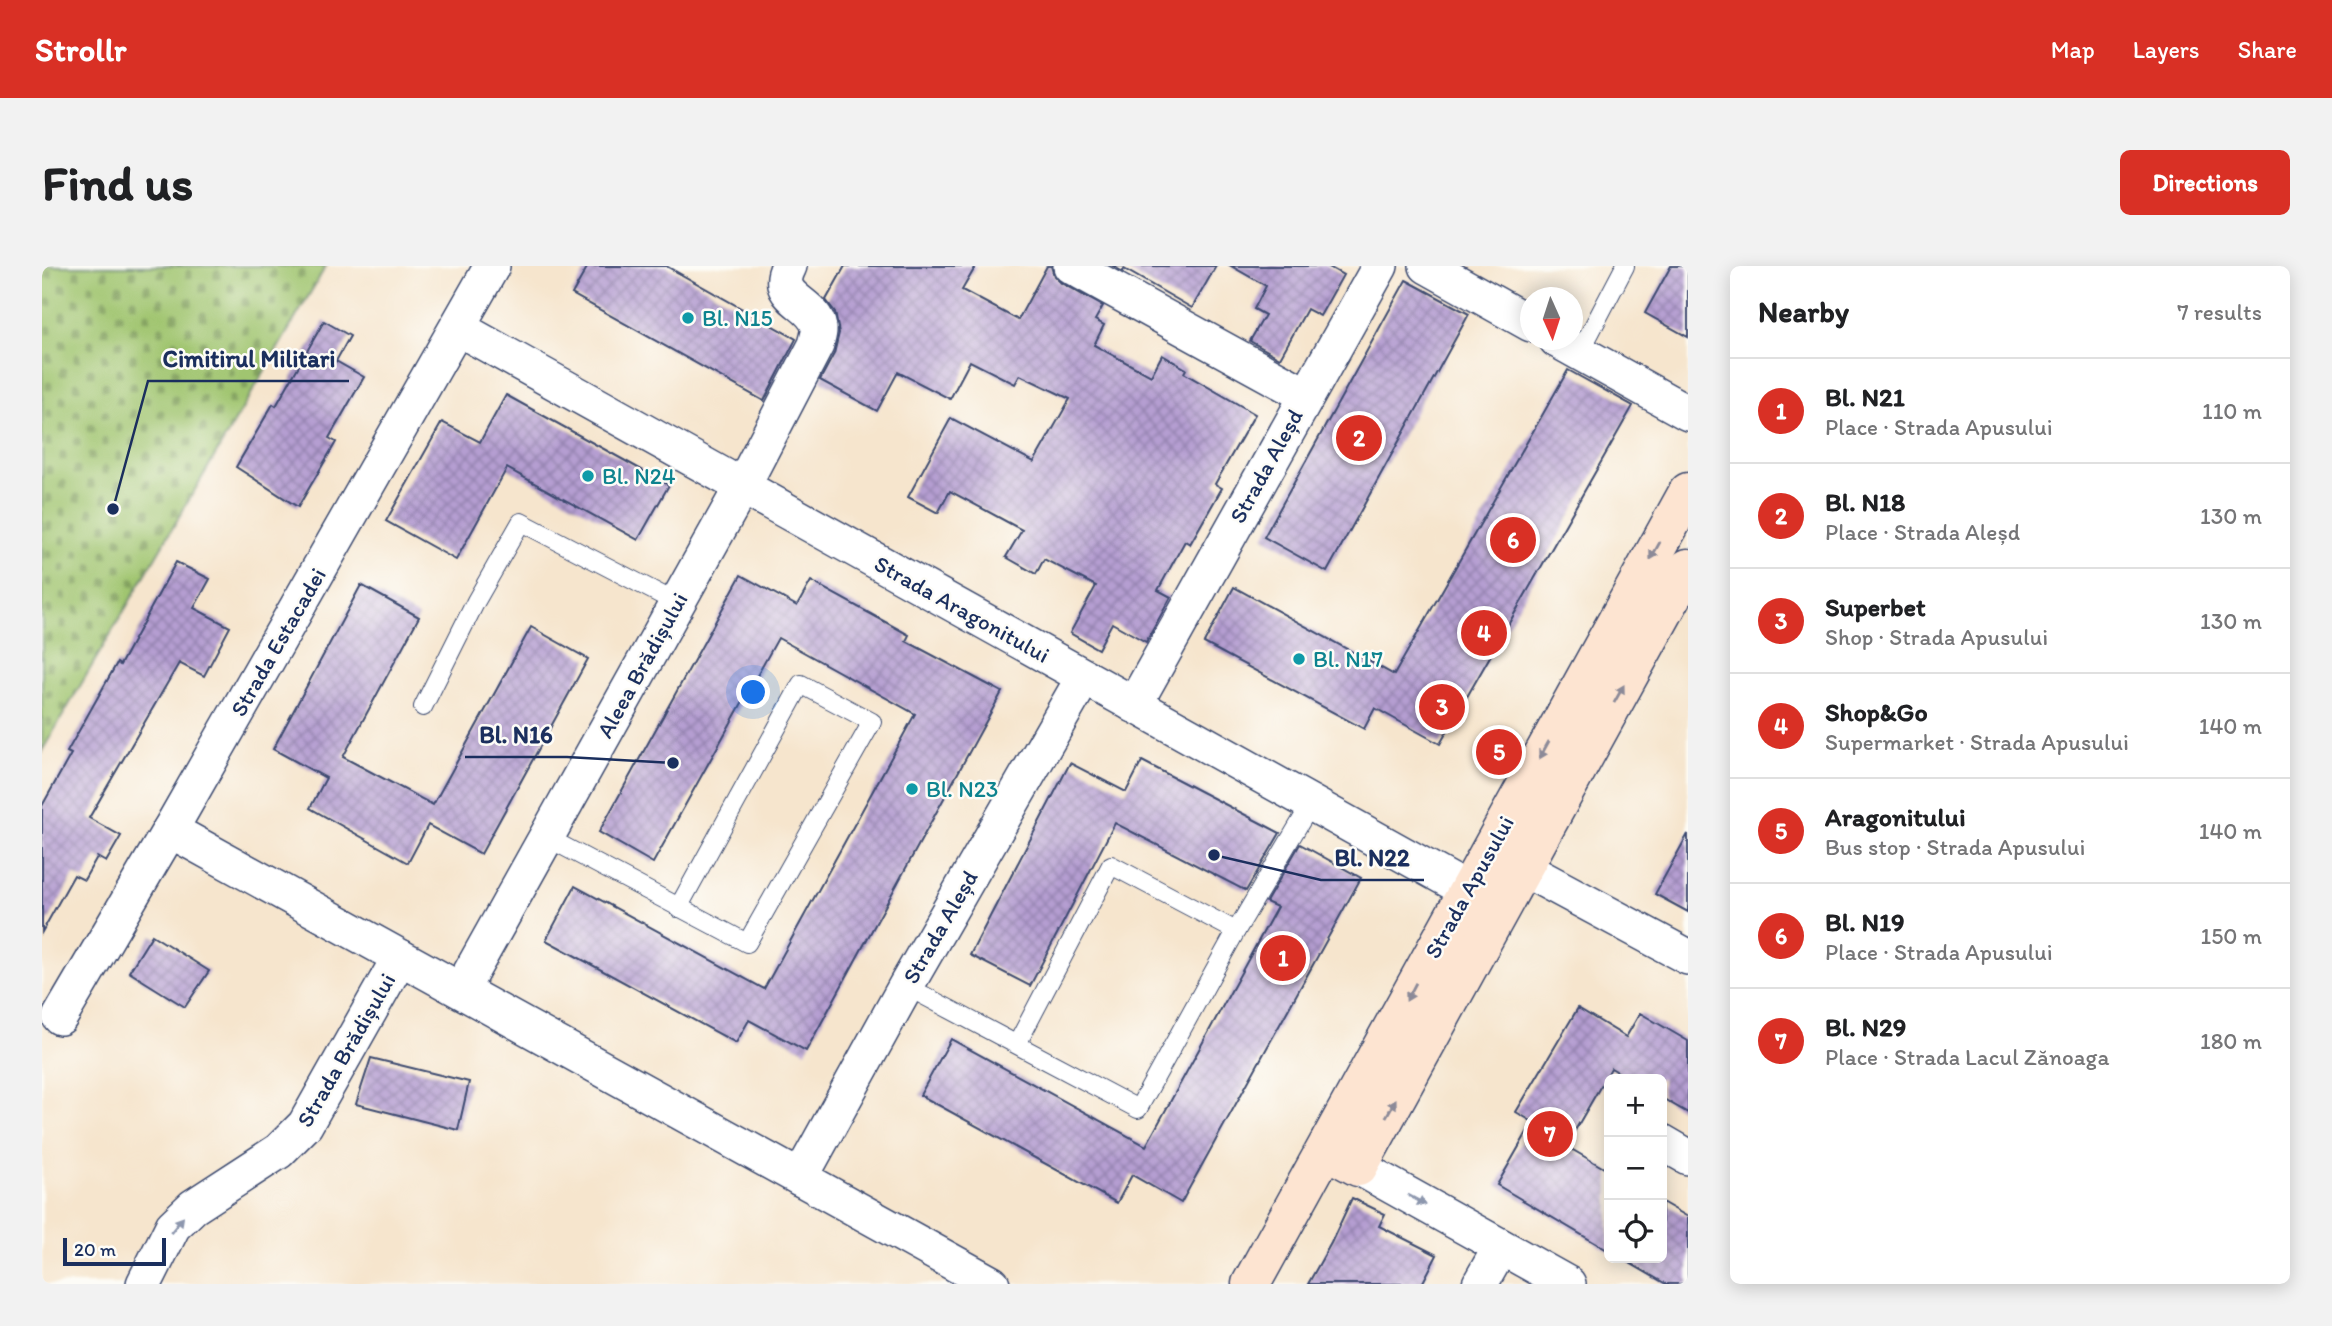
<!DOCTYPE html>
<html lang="en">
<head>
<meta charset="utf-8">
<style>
	body { margin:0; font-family:Itim,sans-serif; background:#f2f2f2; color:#202124 }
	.controls { position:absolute; right:21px; bottom:21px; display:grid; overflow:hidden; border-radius:10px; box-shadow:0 4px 18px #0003 }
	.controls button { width:63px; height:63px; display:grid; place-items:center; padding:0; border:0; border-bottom:2px solid #e0e0e0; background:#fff; color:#202124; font:35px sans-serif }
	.compass { position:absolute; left:1478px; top:21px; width:63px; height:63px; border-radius:50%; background:#fff; box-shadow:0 4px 18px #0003; rotate:177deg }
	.scale { position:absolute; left:21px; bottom:18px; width:103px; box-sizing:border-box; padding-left:7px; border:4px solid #1b2f5e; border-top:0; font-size:19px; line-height:24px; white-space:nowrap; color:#1b2f5e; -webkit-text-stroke:5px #fdfcf7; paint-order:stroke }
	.you { position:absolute; left:712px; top:427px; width:24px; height:24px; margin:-18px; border:5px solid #fff; border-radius:50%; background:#1a73e8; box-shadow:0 0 0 10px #1a73e833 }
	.badge { display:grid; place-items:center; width:46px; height:46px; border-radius:50%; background:#d93025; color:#fff; font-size:23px; font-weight:700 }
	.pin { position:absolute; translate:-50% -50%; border:4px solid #fff; box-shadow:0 2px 7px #0006 }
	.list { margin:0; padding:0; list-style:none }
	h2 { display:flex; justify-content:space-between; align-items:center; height:91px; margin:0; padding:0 28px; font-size:30px }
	h2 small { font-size:23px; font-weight:400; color:#757577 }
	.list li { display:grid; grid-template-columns:46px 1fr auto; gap:21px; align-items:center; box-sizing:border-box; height:105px; padding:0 28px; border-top:2px solid #e0e0e0 }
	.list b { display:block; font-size:26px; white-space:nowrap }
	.list p { margin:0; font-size:23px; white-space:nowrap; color:#757577 }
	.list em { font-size:23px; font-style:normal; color:#757577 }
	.icon { flex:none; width:38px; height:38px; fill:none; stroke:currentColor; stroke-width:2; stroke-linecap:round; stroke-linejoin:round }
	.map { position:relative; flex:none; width:1646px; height:1018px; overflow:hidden; border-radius:10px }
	header { display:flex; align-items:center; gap:42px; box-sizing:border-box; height:98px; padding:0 35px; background:#d93025; color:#fff }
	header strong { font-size:33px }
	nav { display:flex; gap:38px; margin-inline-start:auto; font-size:24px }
	.intro { display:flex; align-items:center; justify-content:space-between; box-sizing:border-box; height:168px; padding:0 42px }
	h1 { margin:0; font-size:49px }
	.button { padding:18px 32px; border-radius:10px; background:#d93025; color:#fff; font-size:24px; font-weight:700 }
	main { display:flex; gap:42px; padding:0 42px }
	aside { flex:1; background:#fff; border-radius:10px; box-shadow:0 4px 18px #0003 }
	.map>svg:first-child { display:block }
	.cemetery { fill:url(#cemetery-stones); stroke:#5e7a67; stroke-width:2 }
	.building { fill:url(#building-cross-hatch) }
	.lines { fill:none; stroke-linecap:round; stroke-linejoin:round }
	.lane-casing { stroke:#3c4a6f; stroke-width:20 }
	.street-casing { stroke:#3c4a6f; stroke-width:38 }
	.secondary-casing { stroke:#3c4a6f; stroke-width:41 }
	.lane { stroke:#fff; stroke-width:18 }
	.street { stroke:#fff; stroke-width:35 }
	.secondary { stroke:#fde4d1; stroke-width:38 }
	.oneway { fill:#8c8a98 }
	.oneway2 { fill:#8d97ae }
	.culture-dot { fill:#0f9aa8; stroke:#fdfcf7; stroke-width:2.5 }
	.labels { text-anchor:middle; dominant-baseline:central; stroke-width:5; stroke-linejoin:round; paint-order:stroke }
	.culture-label { font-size:23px; fill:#0d838f; stroke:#fdfcf7; text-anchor:start }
	.street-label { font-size:23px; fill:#1b2f5e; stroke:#fdfcf7 }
	.leader { fill:none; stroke:#1b2f5e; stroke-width:2.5 }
	.callout-dot { fill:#1b2f5e; stroke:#fdfcf7; stroke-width:2.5 }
	.callout-label { font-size:24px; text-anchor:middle; font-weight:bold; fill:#1b2f5e; stroke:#fdfcf7; stroke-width:5; stroke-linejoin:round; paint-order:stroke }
</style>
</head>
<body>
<header>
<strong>Strollr</strong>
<nav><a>Map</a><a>Layers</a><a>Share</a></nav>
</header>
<div class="intro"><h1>Find us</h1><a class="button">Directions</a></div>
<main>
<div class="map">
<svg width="1646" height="1018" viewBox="0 0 1646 1018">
	<defs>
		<pattern id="cemetery-stones" width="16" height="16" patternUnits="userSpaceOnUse" patternTransform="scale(1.75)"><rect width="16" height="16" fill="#a0c570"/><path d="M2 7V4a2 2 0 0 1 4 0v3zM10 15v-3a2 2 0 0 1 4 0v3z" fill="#82a05f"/></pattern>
		<pattern id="building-cross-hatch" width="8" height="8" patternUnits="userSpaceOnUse" patternTransform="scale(1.75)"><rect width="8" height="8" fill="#b59ed1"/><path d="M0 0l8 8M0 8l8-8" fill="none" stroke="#9281ad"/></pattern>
	</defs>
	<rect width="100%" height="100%" fill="#fdfcf7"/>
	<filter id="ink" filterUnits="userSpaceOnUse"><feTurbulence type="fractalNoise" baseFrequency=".0143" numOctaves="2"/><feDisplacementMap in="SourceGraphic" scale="14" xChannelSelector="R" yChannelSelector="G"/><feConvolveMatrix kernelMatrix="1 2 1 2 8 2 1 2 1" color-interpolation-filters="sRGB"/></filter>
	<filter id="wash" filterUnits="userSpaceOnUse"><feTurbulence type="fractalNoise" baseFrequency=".00686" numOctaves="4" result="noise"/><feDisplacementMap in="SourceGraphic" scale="28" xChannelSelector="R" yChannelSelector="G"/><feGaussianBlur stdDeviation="1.57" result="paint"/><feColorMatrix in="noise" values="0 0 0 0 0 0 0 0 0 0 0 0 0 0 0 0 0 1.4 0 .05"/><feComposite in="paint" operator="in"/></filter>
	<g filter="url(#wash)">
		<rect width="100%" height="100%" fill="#f6e5cd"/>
		<polygon class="cemetery" points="0,0 284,0 0,485"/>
		<g id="blocks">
			<g class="building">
				<polygon points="546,0 624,0 754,73 722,135 530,28"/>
				<polygon points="803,0 934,0 920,24 976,54 1005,0 1009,0 1012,10 1019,17 1061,40 1053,54 1062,59 1052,79 1109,110 1120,89 1144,103 1142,107 1213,148 1173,218 1180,222 1148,278 1143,275 1116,324 1129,331 1104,376 1070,357 1056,383 1028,367 1054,320 1002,293 994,308 964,291 980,264 908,225 896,247 866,231 909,152 992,196 1028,133 978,109 973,118 928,95 908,133 856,106 835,145 778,114 792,88 797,67 793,46 784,34"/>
				<polygon points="1071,0 1174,0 1150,42 1082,3 1081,6"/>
				<polygon points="1189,0 1285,0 1301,9 1278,50 1265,43 1238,92 1208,75 1223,49 1212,43 1224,20"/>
				<polygon points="1629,0 1646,0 1646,71 1603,47"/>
				<polygon points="1364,14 1427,48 1285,306 1222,271"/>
				<polygon points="282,55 308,70 294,95 322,111 287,172 294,176 256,241 194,201 231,138 234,140"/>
				<polygon points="1526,104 1591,140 1398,478 1333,442 1322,463 1162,377 1192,321 1352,409"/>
				<polygon points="464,129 627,219 596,274 465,202 414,294 344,255 400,156 438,176"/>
				<polygon points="134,296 168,313 152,342 188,361 162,410 137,397 47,552 79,570 64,596 55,591 42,614 32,609 0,666 0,540 29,488 25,486 75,397 78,399"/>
				<polygon points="699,309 755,340 769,315 867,369 864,375 960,426 764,785 707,754 694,777 504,674 533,620 722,723 873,448 736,372 611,597 557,566"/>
				<polygon points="319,319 377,351 301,491 391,539 489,361 546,393 439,588 386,559 366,597 268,542 284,512 231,483"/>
				<polygon points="1100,495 1238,567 1204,625 1073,557 988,720 928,689 1028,497 1084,526"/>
				<polygon points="1646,568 1646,646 1613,628"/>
				<polygon points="1258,578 1319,612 1139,937 1090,909 1075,937 878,829 909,773 1104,880 1235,641 1224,636"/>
				<polygon points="110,669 167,705 143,741 87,706"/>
				<polygon points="1536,742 1584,771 1598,747 1646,775 1646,847 1620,832 1620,813 1588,813 1569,802 1524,880 1567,905 1567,985 1455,919 1491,856 1474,846"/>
				<polygon points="329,792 427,816 416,864 314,838"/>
				<polygon points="1310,932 1343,948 1337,960 1395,989 1380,1018 1266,1018 1289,977"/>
				<polygon points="1620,936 1646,951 1646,1018 1624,1018 1579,992 1620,992"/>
			</g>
		</g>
	</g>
	<g filter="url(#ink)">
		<use href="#blocks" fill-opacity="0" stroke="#3c4a6f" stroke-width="2"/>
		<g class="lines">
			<g class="lane-casing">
				<g id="lane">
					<polyline points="1538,86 1583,0"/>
					<polyline points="381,441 434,335 479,256 635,337"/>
					<polyline points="504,571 705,677 830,456 759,418 636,642"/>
					<polyline points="864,720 1096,843 1194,665 1269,538"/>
					<polyline points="975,778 1069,599 1194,665"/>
				</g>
			</g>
			<g class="street-casing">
				<g id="street">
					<polyline points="1029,0 1264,129"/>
					<polyline points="1385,0 1489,58"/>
					<polyline points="416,62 1425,624"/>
					<polyline points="1515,74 1646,147"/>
					<polyline points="1092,439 1338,0"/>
					<polyline points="128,564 950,1018"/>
					<polyline points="1482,603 1646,691"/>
					<path d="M419,724L700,221L774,79C775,74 778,66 777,62C773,35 729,34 747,0"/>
					<polyline points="18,751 128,564 450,0"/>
					<polyline points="1620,876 1646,891"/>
					<polyline points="1316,901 1526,1018"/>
					<polyline points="758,912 864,720 1042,411"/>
					<polyline points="102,1018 131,960 151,941 237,885 263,859 358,691"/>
					<polyline points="1438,1018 1459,981"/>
				</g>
			</g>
			<g class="secondary-casing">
				<g id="secondary">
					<polyline points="1284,884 1316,901 1646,302"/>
					<polyline points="1209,1018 1646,226"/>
				</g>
			</g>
			<use href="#lane" class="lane"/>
			<use href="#street" class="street"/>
			<use href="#secondary" class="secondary"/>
		</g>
		<defs><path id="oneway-solid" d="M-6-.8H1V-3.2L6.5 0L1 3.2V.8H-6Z" transform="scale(1.75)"/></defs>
		<g class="oneway">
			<use href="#oneway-solid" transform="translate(1613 285) rotate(119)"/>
			<use href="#oneway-solid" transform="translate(1577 428) rotate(-61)"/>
			<use href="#oneway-solid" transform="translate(1502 484) rotate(119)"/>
			<use href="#oneway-solid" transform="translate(1369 726) rotate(118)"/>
			<use href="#oneway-solid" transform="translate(1349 842) rotate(-61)"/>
		</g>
		<g class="oneway2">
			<use href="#oneway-solid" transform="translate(1375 934) rotate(29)"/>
			<use href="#oneway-solid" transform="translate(135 959) rotate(-51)"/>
		</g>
	</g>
	<g class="culture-dot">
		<circle cx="646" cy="52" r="7"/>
		<circle cx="546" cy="210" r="7"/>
		<circle cx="1257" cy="393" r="7"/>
		<circle cx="870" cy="523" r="7"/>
	</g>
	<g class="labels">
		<g class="culture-label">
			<text x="660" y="52">Bl. N15</text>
			<text x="560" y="210">Bl. N24</text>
			<text x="1271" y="393">Bl. N17</text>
			<text x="884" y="523">Bl. N23</text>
		</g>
		<g class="street-label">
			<text transform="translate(1224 200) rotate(-61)">Strada Aleșd</text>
			<text transform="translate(920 343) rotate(29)">Strada Aragonitului</text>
			<text transform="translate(236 376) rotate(-60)">Strada Estacadei</text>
			<text transform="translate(600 399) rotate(-61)">Aleea Brădișului</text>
			<text transform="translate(1427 621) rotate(-61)">Strada Apusului</text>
			<text transform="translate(898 661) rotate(-60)">Strada Aleșd</text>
			<text transform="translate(304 784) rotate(-60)">Strada Brădișului</text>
		</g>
	</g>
	<path class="leader" d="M71 243L106 115H307M631 497L525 491H423M1172 589L1279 614H1382"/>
	<g class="callout-dot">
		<circle cx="71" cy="243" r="7"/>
		<circle cx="631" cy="497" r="7"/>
		<circle cx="1172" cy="589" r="7"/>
	</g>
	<g class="callout-label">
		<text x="207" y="101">Cimitirul Militari</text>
		<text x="474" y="477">Bl. N16</text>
		<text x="1330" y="600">Bl. N22</text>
	</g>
</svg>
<div class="controls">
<button>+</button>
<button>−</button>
<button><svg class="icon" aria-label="locate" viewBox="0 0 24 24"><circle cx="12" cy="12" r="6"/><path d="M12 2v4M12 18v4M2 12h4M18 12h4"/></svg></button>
</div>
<svg class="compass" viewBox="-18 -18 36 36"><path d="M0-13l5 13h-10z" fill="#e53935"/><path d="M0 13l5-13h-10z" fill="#757577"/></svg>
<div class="scale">20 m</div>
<div class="you"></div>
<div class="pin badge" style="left:1241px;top:692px">1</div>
<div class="pin badge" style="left:1317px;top:172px">2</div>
<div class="pin badge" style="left:1400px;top:441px">3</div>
<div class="pin badge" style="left:1442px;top:367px">4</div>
<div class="pin badge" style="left:1457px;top:486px">5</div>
<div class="pin badge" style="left:1471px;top:274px">6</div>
<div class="pin badge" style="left:1508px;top:868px">7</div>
</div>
<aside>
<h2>Nearby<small>7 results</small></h2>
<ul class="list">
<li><span class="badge">1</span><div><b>Bl. N21</b><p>Place · Strada Apusului</p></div><em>110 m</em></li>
<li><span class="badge">2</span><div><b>Bl. N18</b><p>Place · Strada Aleșd</p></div><em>130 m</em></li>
<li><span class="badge">3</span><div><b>Superbet</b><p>Shop · Strada Apusului</p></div><em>130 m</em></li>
<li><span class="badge">4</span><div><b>Shop&amp;Go</b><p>Supermarket · Strada Apusului</p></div><em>140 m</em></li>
<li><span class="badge">5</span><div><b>Aragonitului</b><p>Bus stop · Strada Apusului</p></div><em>140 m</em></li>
<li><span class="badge">6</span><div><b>Bl. N19</b><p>Place · Strada Apusului</p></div><em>150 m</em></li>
<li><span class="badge">7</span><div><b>Bl. N29</b><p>Place · Strada Lacul Zănoaga</p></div><em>180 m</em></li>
</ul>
</aside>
</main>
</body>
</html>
